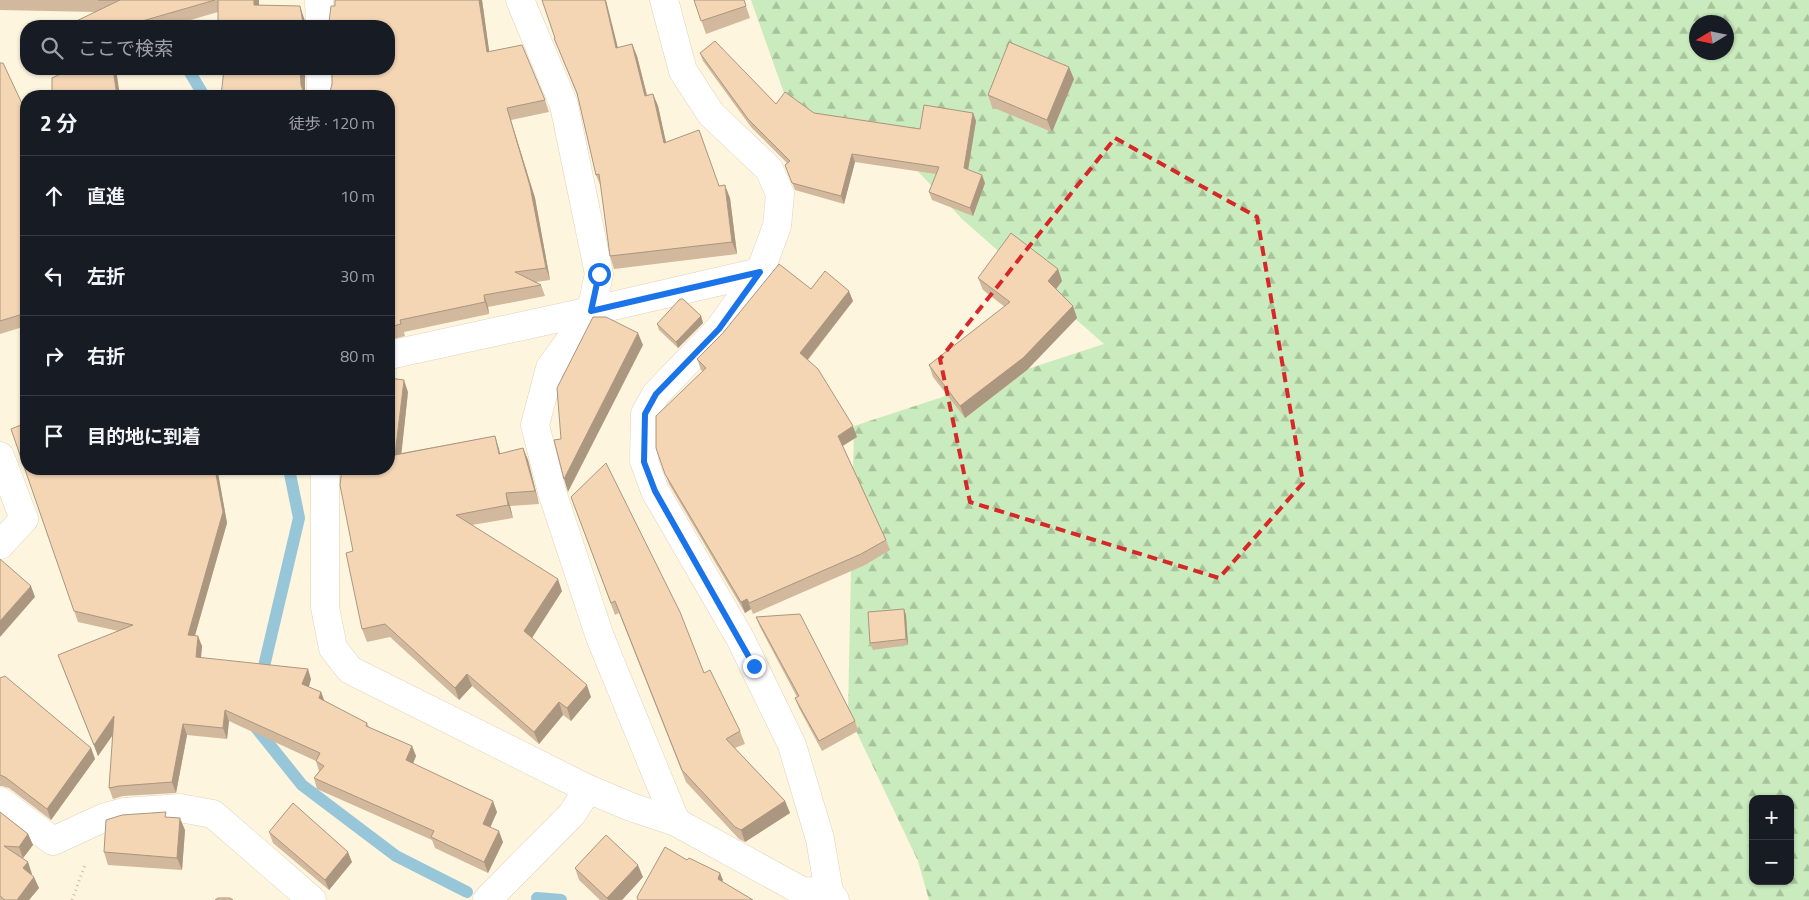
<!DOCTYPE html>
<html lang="ja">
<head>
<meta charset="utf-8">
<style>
	body { margin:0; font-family:"Titillium Web","Noto Sans JP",sans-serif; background:#20242c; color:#f1f3f6 }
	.controls { position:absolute; right:15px; bottom:15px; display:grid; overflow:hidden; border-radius:10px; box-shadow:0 1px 4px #0004 }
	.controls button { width:45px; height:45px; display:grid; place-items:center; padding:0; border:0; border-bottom:1px solid #363941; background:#171b24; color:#f1f3f6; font:25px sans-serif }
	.compass { position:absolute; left:1689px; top:15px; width:45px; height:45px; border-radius:50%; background:#171b24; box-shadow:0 1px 4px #0004; rotate:260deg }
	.stop { position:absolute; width:15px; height:15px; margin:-11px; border:4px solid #1a73e8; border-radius:50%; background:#fff }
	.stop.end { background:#1a73e8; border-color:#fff; box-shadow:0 1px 5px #0008 }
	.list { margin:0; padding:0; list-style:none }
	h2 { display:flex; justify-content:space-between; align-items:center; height:65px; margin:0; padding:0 20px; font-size:21px }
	h2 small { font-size:16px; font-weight:400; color:#9ea1a6 }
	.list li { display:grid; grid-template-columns:32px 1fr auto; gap:15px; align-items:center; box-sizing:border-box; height:80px; padding:0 20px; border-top:1px solid #363941 }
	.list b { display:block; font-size:19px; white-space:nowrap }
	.list em { font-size:16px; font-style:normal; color:#9ea1a6 }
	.icon { flex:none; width:28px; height:28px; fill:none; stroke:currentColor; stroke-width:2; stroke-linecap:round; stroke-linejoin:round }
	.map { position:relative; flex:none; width:1809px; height:900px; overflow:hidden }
	.search { position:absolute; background:#171b24; box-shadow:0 1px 4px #0004; left:20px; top:20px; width:375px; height:55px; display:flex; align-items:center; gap:12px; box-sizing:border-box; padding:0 18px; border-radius:20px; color:#9ea1a6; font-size:19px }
	.panel { position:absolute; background:#171b24; box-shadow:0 1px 4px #0004; left:20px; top:90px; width:375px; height:385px; border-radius:20px }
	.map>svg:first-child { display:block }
	.forest { fill:url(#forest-firs); fill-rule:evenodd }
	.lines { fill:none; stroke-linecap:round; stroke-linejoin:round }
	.stream { stroke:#98c6d9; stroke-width:12 }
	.minor-casing { stroke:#e1d2ba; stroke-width:29 }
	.path { stroke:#d8ba99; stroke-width:3; stroke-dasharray:1 4; stroke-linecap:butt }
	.minor { stroke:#fff; stroke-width:28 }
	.wall { fill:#d2b89c }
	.shaded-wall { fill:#ab967f }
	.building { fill:#f4d6b5; stroke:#ab967f }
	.route { stroke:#1a73e8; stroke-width:6 }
	.marked { fill:none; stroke:#d62828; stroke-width:4; stroke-dasharray:10 6; stroke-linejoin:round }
</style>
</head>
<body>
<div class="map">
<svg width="1809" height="900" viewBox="0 0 1809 900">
	<defs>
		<pattern id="forest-firs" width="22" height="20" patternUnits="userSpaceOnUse" patternTransform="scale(1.25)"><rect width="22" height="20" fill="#c9ebbd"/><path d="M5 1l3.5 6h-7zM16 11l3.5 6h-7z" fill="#a8c29b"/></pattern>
	</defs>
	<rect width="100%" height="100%" fill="#fdf5de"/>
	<path class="forest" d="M751,0H1809V900H929L918,861L848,714L854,426L1104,344L962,219L891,142L796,127ZM1696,22H1726V52H1696ZM1753,799H1790V881H1753Z"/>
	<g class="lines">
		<g class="stream">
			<polyline points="188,69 204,96"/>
			<polyline points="261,679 299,518 289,469"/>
			<polyline points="253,724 302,785 396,856 467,892"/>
			<polyline points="537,898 561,900"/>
		</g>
		<g class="minor-casing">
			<g id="minor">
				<polyline points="319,0 320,26"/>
				<polyline points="520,0 564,105 599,274 591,311 550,368 535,425 552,492 600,637 676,822"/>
				<polyline points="664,0 683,71 711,114 769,169 780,194 777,226 760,272 719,329 656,394 645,414 644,461 655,491 740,638 792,745 820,839 829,892 835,900"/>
				<polyline points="320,69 321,96"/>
				<polyline points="389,355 591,311 760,272"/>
				<polyline points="0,456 24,519 0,545"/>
				<polyline points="325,469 325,607 333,648 350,670 588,789 631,807 676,822 802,891 829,892"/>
				<polyline points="0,801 53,841 103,818 124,812 180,808 213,814 312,900"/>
				<polyline points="487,900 572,814 588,789"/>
			</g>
		</g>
		<polyline class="path" points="72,900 85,865"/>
		<use href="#minor" class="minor"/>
	</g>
	<g class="wall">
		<polygon points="0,0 259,0 259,5 304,18 305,25 218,12 170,26 66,26 96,12 0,10"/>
		<polygon points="335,0 482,0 489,52 545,100 549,112 511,120 535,198 550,280 536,282 541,285 545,296 488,307 489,314 404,332 405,336 389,340 389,96 330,92 332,84 329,22 335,6"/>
		<polygon points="694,0 744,0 750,18 706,34"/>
		<polygon points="554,38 618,48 632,44 637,56 647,95 653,94 658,106 666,143 719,186 730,198 737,254 614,269 610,256 601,187 596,175 578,97"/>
		<polygon points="700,53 776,104 814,113 920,129 973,113 976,121 968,170 985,183 973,216 932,200 929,192 936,174 855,162 844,204 795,190 785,165 787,163 751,127 703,61"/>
		<polygon points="0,63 26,112 26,326 0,334"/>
		<polygon points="1074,79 1052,132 992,107 988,95"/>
		<polygon points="1058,269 1062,281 1056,289 1073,306 1077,318 1027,370 965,418 933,377 929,365 1005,307 983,290 978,278"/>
		<polygon points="811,289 853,301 808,360 857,437 843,446 886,540 890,550 865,565 753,614 751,609 745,613 669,484 656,448 703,371 701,370 697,359"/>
		<polygon points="701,316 703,323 678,348 659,330 657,324"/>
		<polygon points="408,392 401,453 495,436 500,454 523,448 528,460 539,504 510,506 513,518 472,525 562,591 532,638 591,697 571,721 563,715 539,744 472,686 459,700 390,637 367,642 362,629"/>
		<polygon points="11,429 218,473 227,523 195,635 202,646 201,658 311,679 309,687 321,692 325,702 367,723 369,727 412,746 416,756 413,763 497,812 490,827 503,842 488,873 435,848 432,840 317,789 314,778 319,771 316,761 229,721 227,739 187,735 176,793 123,796 113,799 109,788 113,735 98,756 62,666 118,631 78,622"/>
		<polygon points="571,497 704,673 740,731 745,744 735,748 785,801 790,813 745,842 739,839 686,782 619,613 615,615"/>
		<polygon points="904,609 906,615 908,645 873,650 870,643"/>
		<polygon points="756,617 855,721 858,731 822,751 799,708 795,698 797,697 760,627"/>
		<polygon points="0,678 91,748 95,759 51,820 9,788 2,786 0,786"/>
		<polygon points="0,812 28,834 33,845 23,858 22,858 28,862 31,874 39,888 29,900 0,900"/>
		<polygon points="167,817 185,830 182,870 108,865 104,852"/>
		<polygon points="269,832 352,862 329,890 273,843"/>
		<polygon points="575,868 643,877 622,900 600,900 579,880"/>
	</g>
	<g class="shaded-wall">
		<polygon points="254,0 259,0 259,17 254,5"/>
		<polygon points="479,0 482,0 491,64 487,52"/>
		<polygon points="605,0 606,0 621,60 616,48"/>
		<polygon points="300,6 304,18 306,26 303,23"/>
		<polygon points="632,44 637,56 650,108 645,96"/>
		<polygon points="1069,67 1074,79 1052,132 1047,120"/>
		<polygon points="113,69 116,69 120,96 117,96"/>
		<polygon points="300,69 305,69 305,96 301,85"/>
		<polygon points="653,94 658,106 669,156 664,143"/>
		<polygon points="507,108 535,198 550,280 546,268"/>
		<polygon points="973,113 976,121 967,176 964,168"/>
		<polygon points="852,154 855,162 844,204 841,196"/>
		<polygon points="982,175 985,183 973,216 970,208"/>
		<polygon points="725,185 730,198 737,254 732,242"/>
		<polygon points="1058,269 1062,281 1053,293 1048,281"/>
		<polygon points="849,291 853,301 804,364 800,353"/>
		<polygon points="484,295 488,307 489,314 485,302"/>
		<polygon points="1073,306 1077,318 1027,370 965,418 960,406"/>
		<polygon points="701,316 703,323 678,348 676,342"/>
		<polygon points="638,333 643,345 568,492 564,479"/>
		<polygon points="404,380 408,392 400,467 395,455"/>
		<polygon points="853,426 857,437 842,446 838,436"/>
		<polygon points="495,436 499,449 503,467 499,454"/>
		<polygon points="523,448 528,460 539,504 535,491"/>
		<polygon points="215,469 216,469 218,473 227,523 192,646 188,635"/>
		<polygon points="506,493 510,506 513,518 508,505"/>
		<polygon points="558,579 562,591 528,644 524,631"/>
		<polygon points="31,586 35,597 0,637 0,621"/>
		<polygon points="747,599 751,609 745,613 741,602"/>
		<polygon points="904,609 906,615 908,645 906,639"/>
		<polygon points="198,636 202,646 200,668 196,657"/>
		<polygon points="308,669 311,679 306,695 302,684"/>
		<polygon points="467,674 472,686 459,700 455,688"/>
		<polygon points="587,685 591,697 571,721 567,708"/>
		<polygon points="321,692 325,703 319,698"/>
		<polygon points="559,702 563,715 539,744 534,732"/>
		<polygon points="225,710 229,721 227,739 223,728"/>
		<polygon points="114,716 118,727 98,756 94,745"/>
		<polygon points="183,724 187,735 176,793 172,782"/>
		<polygon points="412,746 416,756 410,771 406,760"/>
		<polygon points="91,748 95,759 51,820 47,809"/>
		<polygon points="493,801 497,812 487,835 483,824"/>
		<polygon points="785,801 790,813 745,842 741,830"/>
		<polygon points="180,818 185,830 182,870 177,858"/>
		<polygon points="499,831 503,842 488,873 484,862"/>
		<polygon points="28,834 33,845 23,858 19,847"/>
		<polygon points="348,852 352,862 329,890 325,880"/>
		<polygon points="28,862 32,874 27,879 23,868"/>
		<polygon points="638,865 643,877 622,900 608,900 607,898"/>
		<polygon points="720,873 723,880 720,885 718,879"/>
		<polygon points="34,877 39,888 29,900 17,900"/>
	</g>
	<g class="building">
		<polygon points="98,0 215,0 125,26 66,26 120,0"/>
		<polygon points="218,0 254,0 254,5 300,6 303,23 307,26 218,26"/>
		<polygon points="335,0 479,0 487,52 522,45 545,100 507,108 530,186 546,268 515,272 541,285 484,295 485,302 400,320 401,324 389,327 389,96 326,96 330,92 332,84 332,69 389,69 389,26 325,26 329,22 331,6 335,6"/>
		<polygon points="542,0 605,0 616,48 632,44 645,96 653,94 664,143 699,130 719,186 725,185 732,242 610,256 599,174 596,175 577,93 554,38 555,38"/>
		<polygon points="694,0 744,0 746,6 701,21"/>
		<polygon points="715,41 776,104 785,92 814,113 920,129 924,105 973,113 964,168 982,175 970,208 929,192 939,167 852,154 841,196 792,183 785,165 790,161 748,119 700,53"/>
		<polygon points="1009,42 1069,67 1047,120 988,95"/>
		<polygon points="0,63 3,63 26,112 26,313 0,321"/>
		<polygon points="67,69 113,69 117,96 52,96 52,78 67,71"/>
		<polygon points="224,69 300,69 301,85 304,93 308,96 221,96"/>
		<polygon points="1011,233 1058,269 1048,281 1073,306 1023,358 960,406 929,365 1010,302 978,278"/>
		<polygon points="779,264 811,289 825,271 849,291 800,353 818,369 853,426 838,436 886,540 861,554 749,603 747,599 741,602 665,474 656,448 656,416 706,368 697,359 722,334"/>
		<polygon points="680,299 683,299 701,316 676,342 657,324"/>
		<polygon points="593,317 606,317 638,333 564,479 554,440 561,439 557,388"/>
		<polygon points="389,378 404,380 395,455 495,436 499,454 523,448 535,491 506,493 508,505 456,515 558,579 524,631 587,685 567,708 559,702 534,732 467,674 455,688 385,624 362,629 346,553 353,551 340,485 342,469 389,469"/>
		<polygon points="26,423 26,469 215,469 223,512 188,635 198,636 196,657 308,669 302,684 321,692 319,698 367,723 366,726 412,746 406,760 493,801 483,824 499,831 484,862 431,837 434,831 314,778 324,766 316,761 320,753 225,710 223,728 183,724 172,782 119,786 109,788 114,716 94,745 58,655 133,625 74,611 11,429"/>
		<polygon points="606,463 680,612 704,673 710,670 740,731 726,739 785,801 741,830 735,827 682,770 615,601 611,603 571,497"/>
		<polygon points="0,559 31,586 0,621"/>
		<polygon points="904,609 906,639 870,643 868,612"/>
		<polygon points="800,614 855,721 819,741 795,698 799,696 756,617"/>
		<polygon points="5,676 91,748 47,809 5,777 0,775 0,678"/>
		<polygon points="293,803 348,852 325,880 269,832"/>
		<polygon points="0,812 28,834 19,847 4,846 28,862 23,868 34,877 17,900 5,900 0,896"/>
		<polygon points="166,812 165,817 180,818 177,858 104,852 106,820 122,815"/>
		<polygon points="606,835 638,865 607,898 575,868"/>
		<polygon points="665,847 687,860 689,858 720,873 718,879 753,900 638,900 637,897"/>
		<polygon points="218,898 230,898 233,900 215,900"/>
	</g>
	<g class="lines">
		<polyline class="route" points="599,274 591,311 760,272 719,329 656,394 645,414 644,462 655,491 754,666"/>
	</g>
	<path class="marked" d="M1115,138L1257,217L1303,483L1219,578L970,502L940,359Z"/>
</svg>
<div class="controls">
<button>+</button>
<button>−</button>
</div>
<svg class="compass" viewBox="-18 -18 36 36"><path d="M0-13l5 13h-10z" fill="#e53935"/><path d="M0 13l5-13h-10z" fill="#9ea1a6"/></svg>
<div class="stop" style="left:599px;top:274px"></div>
<div class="stop end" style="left:754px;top:666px"></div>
<div class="search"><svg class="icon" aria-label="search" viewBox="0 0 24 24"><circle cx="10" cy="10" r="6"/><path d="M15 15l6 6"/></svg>ここで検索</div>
<section class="panel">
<h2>2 分<small>徒歩 · 120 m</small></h2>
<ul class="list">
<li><svg class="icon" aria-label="ahead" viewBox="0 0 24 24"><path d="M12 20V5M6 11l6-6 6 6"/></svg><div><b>直進</b></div><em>10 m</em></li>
<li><svg class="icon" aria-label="left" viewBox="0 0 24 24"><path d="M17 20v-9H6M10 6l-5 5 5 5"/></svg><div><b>左折</b></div><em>30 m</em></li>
<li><svg class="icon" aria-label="right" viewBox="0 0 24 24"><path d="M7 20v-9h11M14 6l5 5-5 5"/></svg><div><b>右折</b></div><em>80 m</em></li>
<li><svg class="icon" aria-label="arrive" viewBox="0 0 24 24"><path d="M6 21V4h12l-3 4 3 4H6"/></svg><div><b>目的地に到着</b></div></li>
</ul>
</section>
</div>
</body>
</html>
